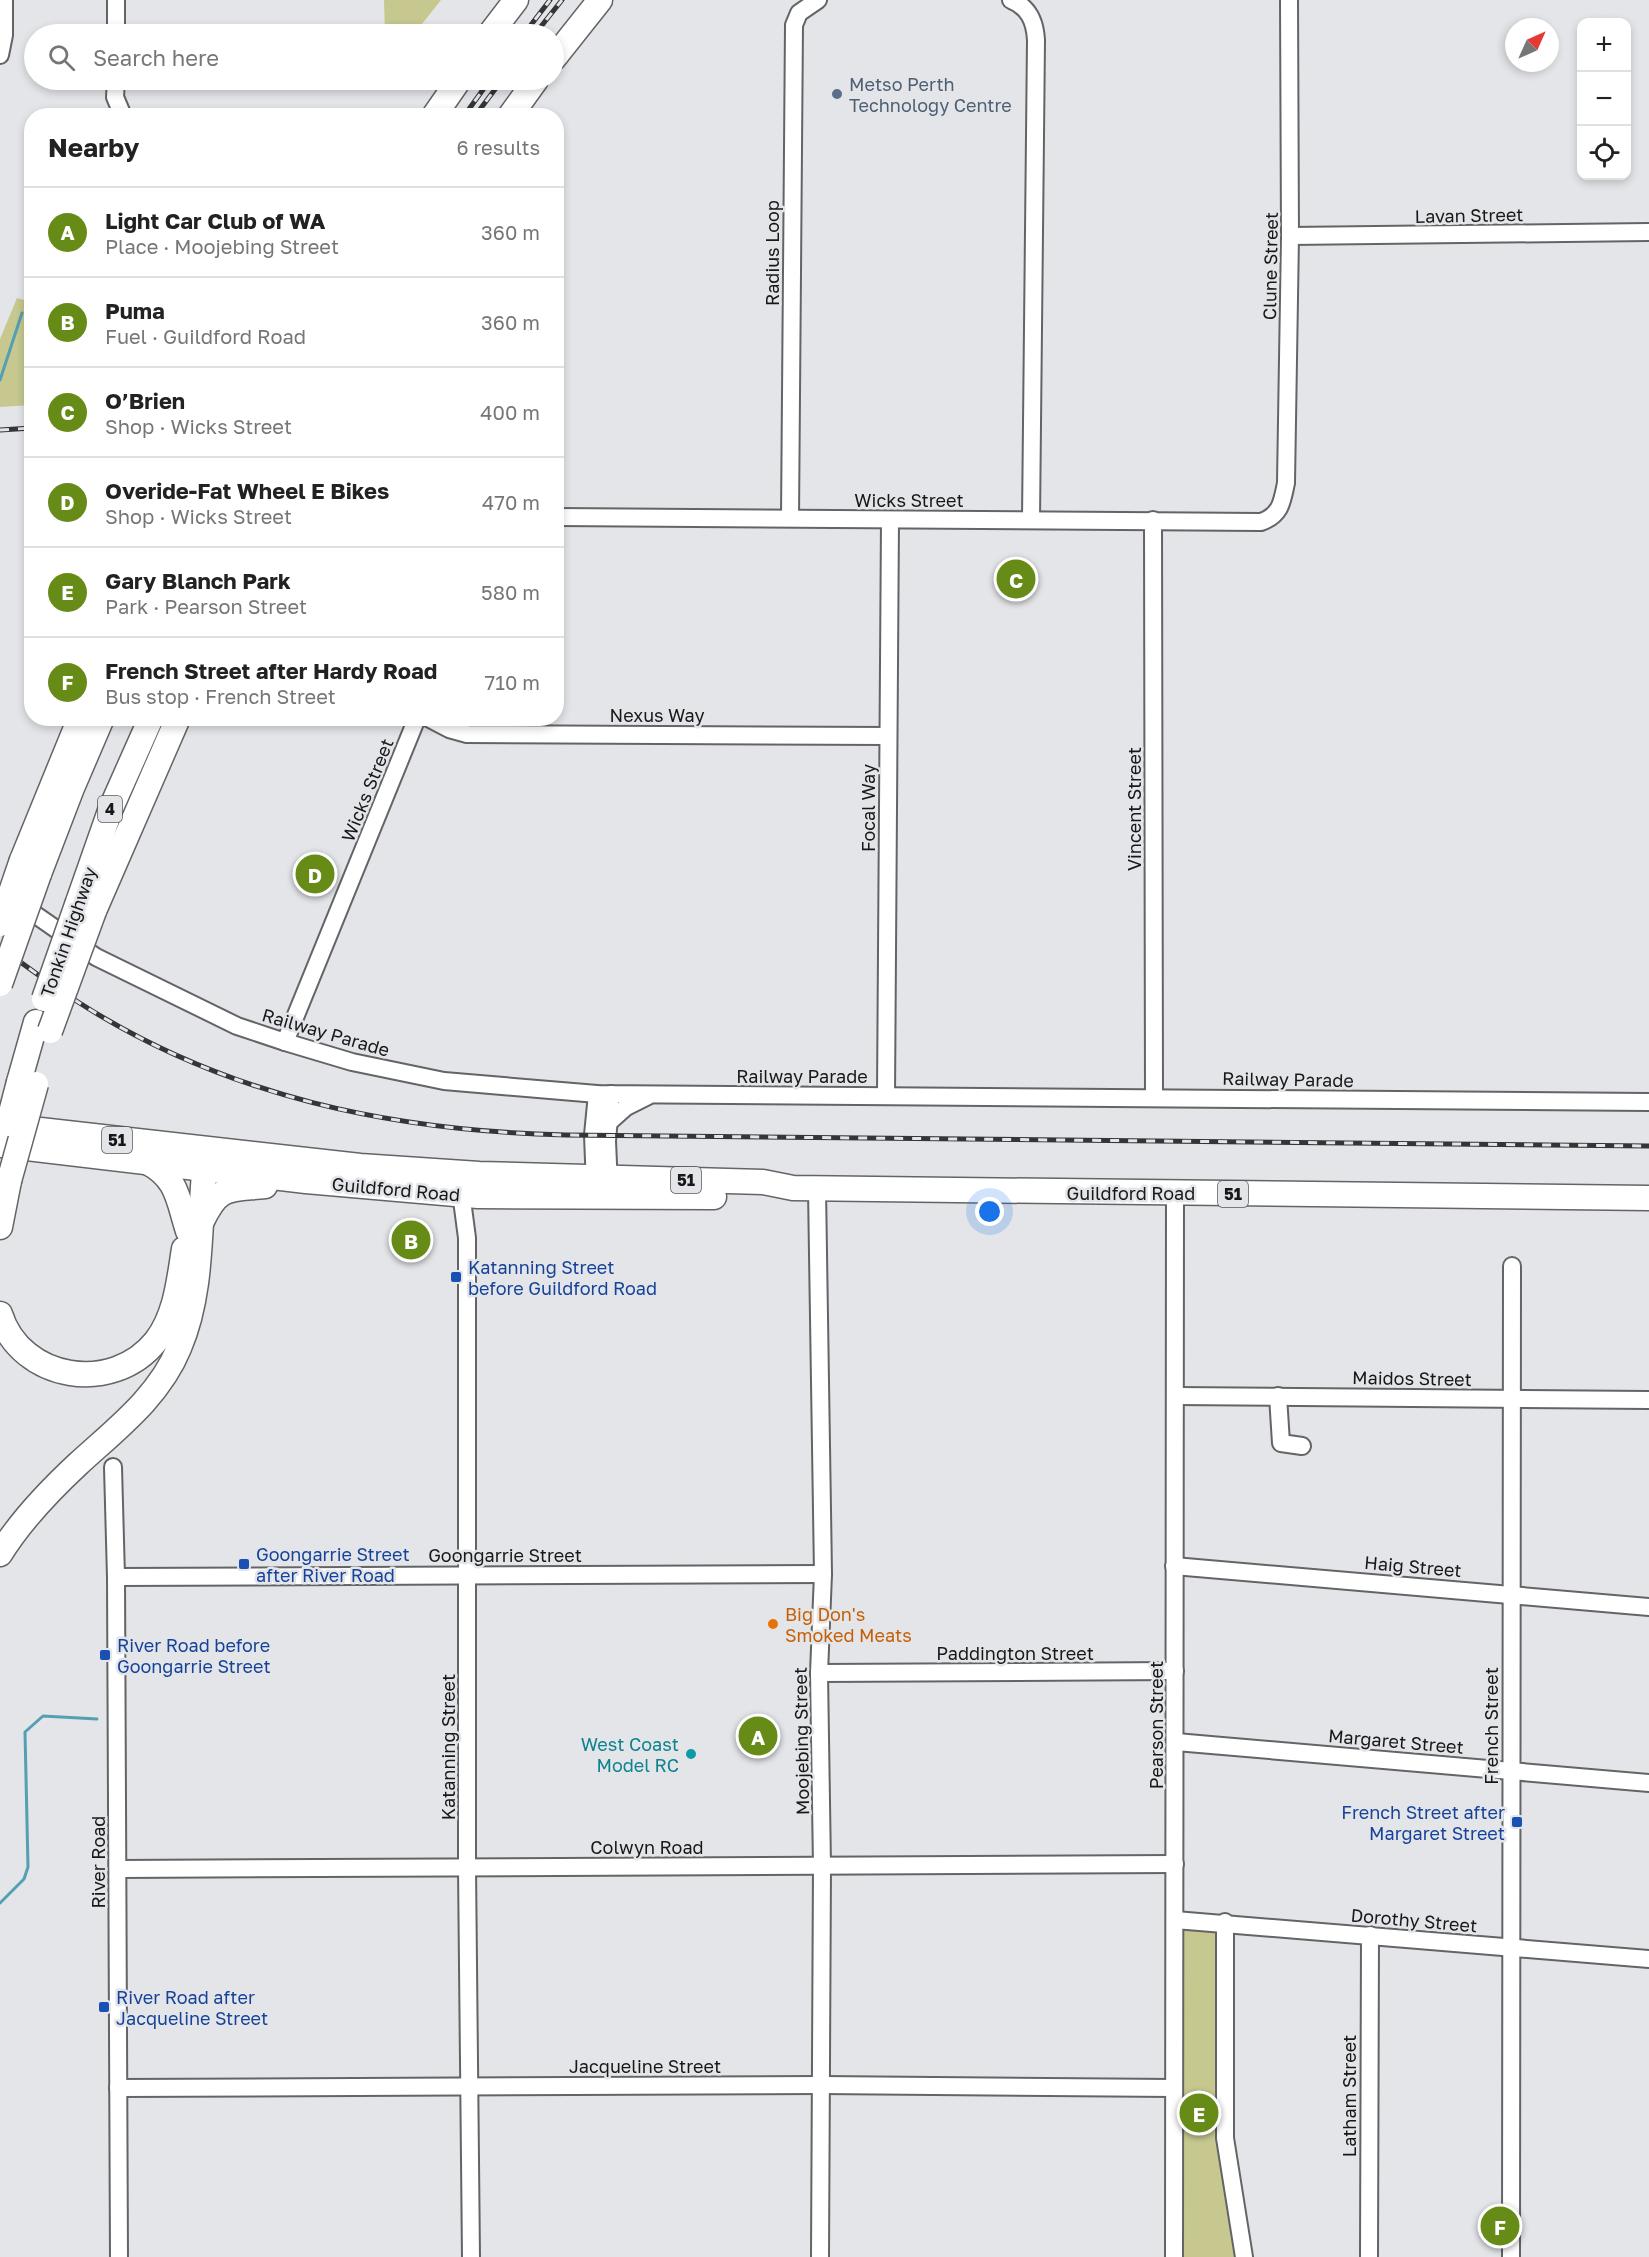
<!DOCTYPE html>
<html lang="en">
<head>
<meta charset="utf-8">
<style>
	body { margin:0; font-family:"Golos Text",sans-serif; background:#f2f2f2; color:#222 }
	.controls { position:absolute; right:18px; top:18px; display:grid; overflow:hidden; border-radius:12px; box-shadow:0 3px 9px #0003 }
	.controls button { width:54px; height:54px; display:grid; place-items:center; padding:0; border:0; border-bottom:2px solid #e0e0e0; background:#fff; color:#222; font:30px sans-serif }
	.compass { position:absolute; left:1505px; top:18px; width:54px; height:54px; border-radius:50%; background:#fff; box-shadow:0 3px 9px #0003; rotate:45deg }
	.you { position:absolute; left:990px; top:1212px; width:21px; height:21px; margin:-15px; border:4px solid #fff; border-radius:50%; background:#1a73e8; box-shadow:0 0 0 9px #1a73e833 }
	.badge { display:grid; place-items:center; width:39px; height:39px; border-radius:50%; background:#668c17; color:#fff; font-size:20px; font-weight:700 }
	.pin { position:absolute; translate:-50% -50%; border:3px solid #fff; box-shadow:0 2px 6px #0006 }
	.list { margin:0; padding:0; list-style:none }
	h2 { display:flex; justify-content:space-between; align-items:center; height:78px; margin:0; padding:0 24px; font-size:26px }
	h2 small { font-size:20px; font-weight:400; color:#767676 }
	.list li { display:grid; grid-template-columns:39px 1fr auto; gap:18px; align-items:center; box-sizing:border-box; height:90px; padding:0 24px; border-top:2px solid #e0e0e0 }
	.list b { display:block; font-size:22px; white-space:nowrap }
	.list p { margin:0; font-size:20px; white-space:nowrap; color:#767676 }
	.list em { font-size:20px; font-style:normal; color:#767676 }
	.icon { flex:none; width:33px; height:33px; fill:none; stroke:currentColor; stroke-width:2; stroke-linecap:round; stroke-linejoin:round }
	.map { position:relative; flex:none; width:1649px; height:2257px; overflow:hidden }
	.search { position:absolute; background:#fff; box-shadow:0 3px 9px #0003; left:24px; top:24px; width:540px; height:66px; display:flex; align-items:center; gap:15px; box-sizing:border-box; padding:0 21px; border-radius:33px; color:#767676; font-size:22px }
	.panel { position:absolute; background:#fff; box-shadow:0 3px 9px #0003; left:24px; top:108px; width:540px; height:618px; border-radius:24px }
	.map>svg:first-child { display:block }
	.green { fill:#c6c890 }
	.lines { fill:none; stroke-linecap:round; stroke-linejoin:round }
	.stream { stroke:#559fb3; stroke-width:3 }
	.minor-casing { stroke:#636466; stroke-width:20 }
	.highway-casing { stroke:#636466; stroke-width:27 }
	.minor { stroke:#fff; stroke-width:16 }
	.highway { stroke:#fff; stroke-width:24 }
	.rail-casing { stroke:#343536; stroke-width:5 }
	.rail { stroke:#e3e5e8; stroke-width:3; stroke-dasharray:9; stroke-linecap:butt }
	.highway-bridge-casing { stroke:#636466; stroke-width:27; stroke-linecap:butt }
	.highway-bridge { stroke:#fff; stroke-width:24 }
	.service-dot { fill:#5c6f8a; stroke:#e3e5e8; stroke-width:2 }
	.transit-dot { fill:#1a4fb4; stroke:#e3e5e8; stroke-width:2 }
	.food-dot { fill:#e8710a; stroke:#e3e5e8; stroke-width:2 }
	.culture-dot { fill:#0f9aa8; stroke:#e3e5e8; stroke-width:2 }
	.labels { text-anchor:middle; dominant-baseline:central; stroke-width:5; stroke-linejoin:round; paint-order:stroke }
	.shield { fill:#e3e5e8; stroke:#555657; stroke-width:1.5 }
	.shield-label { font-size:16px; font-weight:bold; fill:#181819 }
	.service-label { font-size:18px; fill:#4e5e75; stroke:#e3e5e8; text-anchor:start }
	.street-label { font-size:18px; fill:#181819; stroke:#e3e5e8 }
	.transit-label { font-size:18px; fill:#164399; stroke:#e3e5e8; text-anchor:start }
	.food-label { font-size:18px; fill:#c56008; stroke:#e3e5e8; text-anchor:start }
	.culture-label { font-size:18px; fill:#0d838f; stroke:#e3e5e8; text-anchor:end }
</style>
</head>
<body>
<div class="map">
<svg width="1649" height="2257" viewBox="0 0 1649 2257">
	<rect width="100%" height="100%" fill="#e3e5e8"/>
	<g class="green">
		<polygon points="384,0 441,0 414,34 385,34"/>
		<polygon points="17,298 31,302 31,405 0,407 0,339"/>
		<polygon points="1175,1920 1225,1922 1225,2138 1244,2257 1174,2257"/>
	</g>
	<g class="lines">
		<g class="stream">
			<polyline points="0,380 22,313"/>
			<polyline points="0,1903 24,1879 28,1867 25,1732 43,1716 97,1719"/>
		</g>
		<g class="minor-casing">
			<g id="minor">
				<path d="M1011,0C1029,7 1035,22 1036,40L1031,520"/>
				<polyline points="116,34 116,0"/>
				<polyline points="0,55 4,35 4,0"/>
				<polyline points="116,80 115,97 123,116"/>
				<polyline points="1290,236 1649,232"/>
				<path d="M556,517L1261,522C1281,515 1282,502 1286,483L1290,236L1289,0"/>
				<polyline points="790,518 794,25 799,13 818,0"/>
				<polyline points="1153,520 1154,1097"/>
				<polyline points="428,718 449,729 467,734 888,736"/>
				<polyline points="20,904 96,957 237,1026 285,1042 352,1062 444,1081 597,1094 1649,1102"/>
				<polyline points="285,1042 417,718"/>
				<polyline points="886,1096 890,520"/>
				<polyline points="607,1124 626,1107 648,1096"/>
				<polyline points="460,1185 467,1238 467,1867 471,2257"/>
				<polyline points="595,1186 593,1135 597,1094"/>
				<polyline points="609,1187 607,1141 611,1094"/>
				<polyline points="817,1189 823,1574 819,1673 822,1866 820,2257"/>
				<polyline points="1175,1396 1649,1400"/>
				<polyline points="1278,1396 1281,1443 1302,1446"/>
				<polyline points="113,1467 116,1577 119,2257"/>
				<polyline points="1174,1566 1649,1607"/>
				<polyline points="116,1577 823,1574"/>
				<polyline points="819,1673 1175,1671"/>
				<polyline points="1176,1742 1649,1783"/>
				<polyline points="118,1869 1175,1864"/>
				<polyline points="1175,1920 1649,1959"/>
				<polyline points="1225,1922 1225,2138 1244,2257"/>
				<polyline points="118,2088 821,2085 1173,2088"/>
				<polyline points="1174,2257 1175,1194"/>
				<polyline points="1369,2257 1370,1935"/>
				<polyline points="1511,2257 1512,1266"/>
			</g>
		</g>
		<g class="highway-casing">
			<g id="highway">
				<polyline points="490,34 516,0"/>
				<polyline points="554,58 600,0"/>
				<polyline points="434,116 459,80"/>
				<polyline points="510,116 536,80"/>
				<polyline points="22,860 80,718"/>
				<polyline points="39,874 72,788 102,718"/>
				<polyline points="78,902 111,808 151,718"/>
				<polyline points="94,911 178,718"/>
				<polyline points="19,1082 36,1022"/>
				<polyline points="5,1126 360,1166 479,1174 763,1182 793,1188 1649,1198"/>
				<polyline points="0,1145 306,1181 478,1196 714,1197"/>
				<path d="M147,1162C178,1178 178,1200 188,1231"/>
				<path d="M202,1221C219,1185 228,1190 265,1186"/>
				<polyline points="0,1227 9,1181"/>
				<path d="M0,1314C21,1381 113,1395 156,1341C176,1315 179,1280 184,1249"/>
				<path d="M0,1554C21,1520 49,1491 78,1464C116,1429 159,1397 179,1348C205,1288 198,1216 206,1153"/>
			</g>
		</g>
		<use href="#minor" class="minor"/>
		<use href="#highway" class="highway"/>
		<g class="rail-casing">
			<g id="rail">
				<polyline points="524,34 550,0"/>
				<polyline points="535,34 562,0"/>
				<polyline points="464,116 490,80"/>
				<polyline points="475,116 502,80"/>
				<polyline points="0,430 32,428"/>
				<path d="M0,947C26,966 51,985 78,1002C226,1097 393,1131 566,1135L1649,1146"/>
			</g>
		</g>
		<use href="#rail" class="rail"/>
		<g class="highway-bridge-casing">
			<g id="highway-bridge">
				<polyline points="0,924 22,860"/>
				<polyline points="0,984 39,874"/>
				<polyline points="44,999 78,902"/>
				<polyline points="50,1031 94,911"/>
				<polyline points="8,1124 19,1082"/>
				<polyline points="9,1181 36,1084"/>
			</g>
		</g>
		<use href="#highway-bridge" class="highway-bridge"/>
	</g>
	<circle class="service-dot" cx="837" cy="94" r="6"/>
	<g class="transit-dot">
		<rect x="450" y="1271" width="12" height="12" rx="3"/>
		<rect x="238" y="1558" width="12" height="12" rx="3"/>
		<rect x="99" y="1649" width="12" height="12" rx="3"/>
		<rect x="1511" y="1816" width="12" height="12" rx="3"/>
		<rect x="98" y="2001" width="12" height="12" rx="3"/>
	</g>
	<circle class="food-dot" cx="773" cy="1624" r="6"/>
	<circle class="culture-dot" cx="691" cy="1754" r="6"/>
	<g class="labels">
		<g class="shield">
			<rect x="98" y="796" width="24" height="26" rx="4.5"/>
			<rect x="102" y="1127" width="30" height="26" rx="4.5"/>
			<rect x="671" y="1167" width="30" height="26" rx="4.5"/>
			<rect x="1218" y="1181" width="30" height="26" rx="4.5"/>
		</g>
		<g class="shield-label">
			<text x="110" y="809">4</text>
			<text x="117" y="1140">51</text>
			<text x="686" y="1180">51</text>
			<text x="1233" y="1194">51</text>
		</g>
		<g class="service-label">
			<text x="849" y="84">Metso Perth<tspan x="849" dy="21">Technology Centre</tspan></text>
		</g>
		<g class="street-label">
			<text transform="translate(1469 215) rotate(-1)">Lavan Street</text>
			<text transform="translate(772 253) rotate(-90)">Radius Loop</text>
			<text transform="translate(1270 266) rotate(-89)">Clune Street</text>
			<text x="909" y="500">Wicks Street</text>
			<text x="657" y="715">Nexus Way</text>
			<text transform="translate(367 790) rotate(-68)">Wicks Street</text>
			<text transform="translate(868 808) rotate(-90)">Focal Way</text>
			<text transform="translate(1134 809) rotate(-90)">Vincent Street</text>
			<text transform="translate(68 932) rotate(-71)">Tonkin Highway</text>
			<text transform="translate(326 1032) rotate(16)">Railway Parade</text>
			<text x="802" y="1076">Railway Parade</text>
			<text transform="translate(1288 1079) rotate(1)">Railway Parade</text>
			<text transform="translate(396 1189) rotate(5)">Guildford Road</text>
			<text x="1131" y="1193">Guildford Road</text>
			<text transform="translate(1412 1378) rotate(1)">Maidos Street</text>
			<text x="505" y="1555">Goongarrie Street</text>
			<text transform="translate(1413 1566) rotate(5)">Haig Street</text>
			<text x="1015" y="1653">Paddington Street</text>
			<text transform="translate(1156 1725) rotate(-90)">Pearson Street</text>
			<text transform="translate(1491 1726) rotate(-90)">French Street</text>
			<text transform="translate(801 1741) rotate(-91)">Moojebing Street</text>
			<text transform="translate(1396 1741) rotate(5)">Margaret Street</text>
			<text transform="translate(448 1747) rotate(-90)">Katanning Street</text>
			<text x="647" y="1847">Colwyn Road</text>
			<text transform="translate(98 1862) rotate(-90)">River Road</text>
			<text transform="translate(1414 1920) rotate(5)">Dorothy Street</text>
			<text x="645" y="2066">Jacqueline Street</text>
			<text transform="translate(1349 2096) rotate(-90)">Latham Street</text>
		</g>
		<g class="transit-label">
			<text x="468" y="1267">Katanning Street<tspan x="468" dy="21">before Guildford Road</tspan></text>
			<text x="256" y="1554">Goongarrie Street<tspan x="256" dy="21">after River Road</tspan></text>
			<text x="117" y="1645">River Road before<tspan x="117" dy="21">Goongarrie Street</tspan></text>
			<text x="1505" y="1812" text-anchor="end">French Street after<tspan x="1505" dy="21">Margaret Street</tspan></text>
			<text x="116" y="1997">River Road after<tspan x="116" dy="21">Jacqueline Street</tspan></text>
		</g>
		<g class="food-label">
			<text x="785" y="1614">Big Don's<tspan x="785" dy="21">Smoked Meats</tspan></text>
		</g>
		<g class="culture-label">
			<text x="679" y="1744">West Coast<tspan x="679" dy="21">Model RC</tspan></text>
		</g>
	</g>
</svg>
<div class="controls">
<button>+</button>
<button>−</button>
<button><svg class="icon" aria-label="locate" viewBox="0 0 24 24"><circle cx="12" cy="12" r="6"/><path d="M12 2v4M12 18v4M2 12h4M18 12h4"/></svg></button>
</div>
<svg class="compass" viewBox="-18 -18 36 36"><path d="M0-13l5 13h-10z" fill="#e53935"/><path d="M0 13l5-13h-10z" fill="#767676"/></svg>
<div class="you"></div>
<div class="pin badge" style="left:758px;top:1736px">A</div>
<div class="pin badge" style="left:411px;top:1240px">B</div>
<div class="pin badge" style="left:1016px;top:579px">C</div>
<div class="pin badge" style="left:315px;top:874px">D</div>
<div class="pin badge" style="left:1199px;top:2113px">E</div>
<div class="pin badge" style="left:1500px;top:2226px">F</div>
<div class="search"><svg class="icon" aria-label="search" viewBox="0 0 24 24"><circle cx="10" cy="10" r="6"/><path d="M15 15l6 6"/></svg>Search here</div>
<section class="panel">
<h2>Nearby<small>6 results</small></h2>
<ul class="list">
<li><span class="badge">A</span><div><b>Light Car Club of WA</b><p>Place · Moojebing Street</p></div><em>360 m</em></li>
<li><span class="badge">B</span><div><b>Puma</b><p>Fuel · Guildford Road</p></div><em>360 m</em></li>
<li><span class="badge">C</span><div><b>O’Brien</b><p>Shop · Wicks Street</p></div><em>400 m</em></li>
<li><span class="badge">D</span><div><b>Overide-Fat Wheel E Bikes</b><p>Shop · Wicks Street</p></div><em>470 m</em></li>
<li><span class="badge">E</span><div><b>Gary Blanch Park</b><p>Park · Pearson Street</p></div><em>580 m</em></li>
<li><span class="badge">F</span><div><b>French Street after Hardy Road</b><p>Bus stop · French Street</p></div><em>710 m</em></li>
</ul>
</section>
</div>
</body>
</html>
